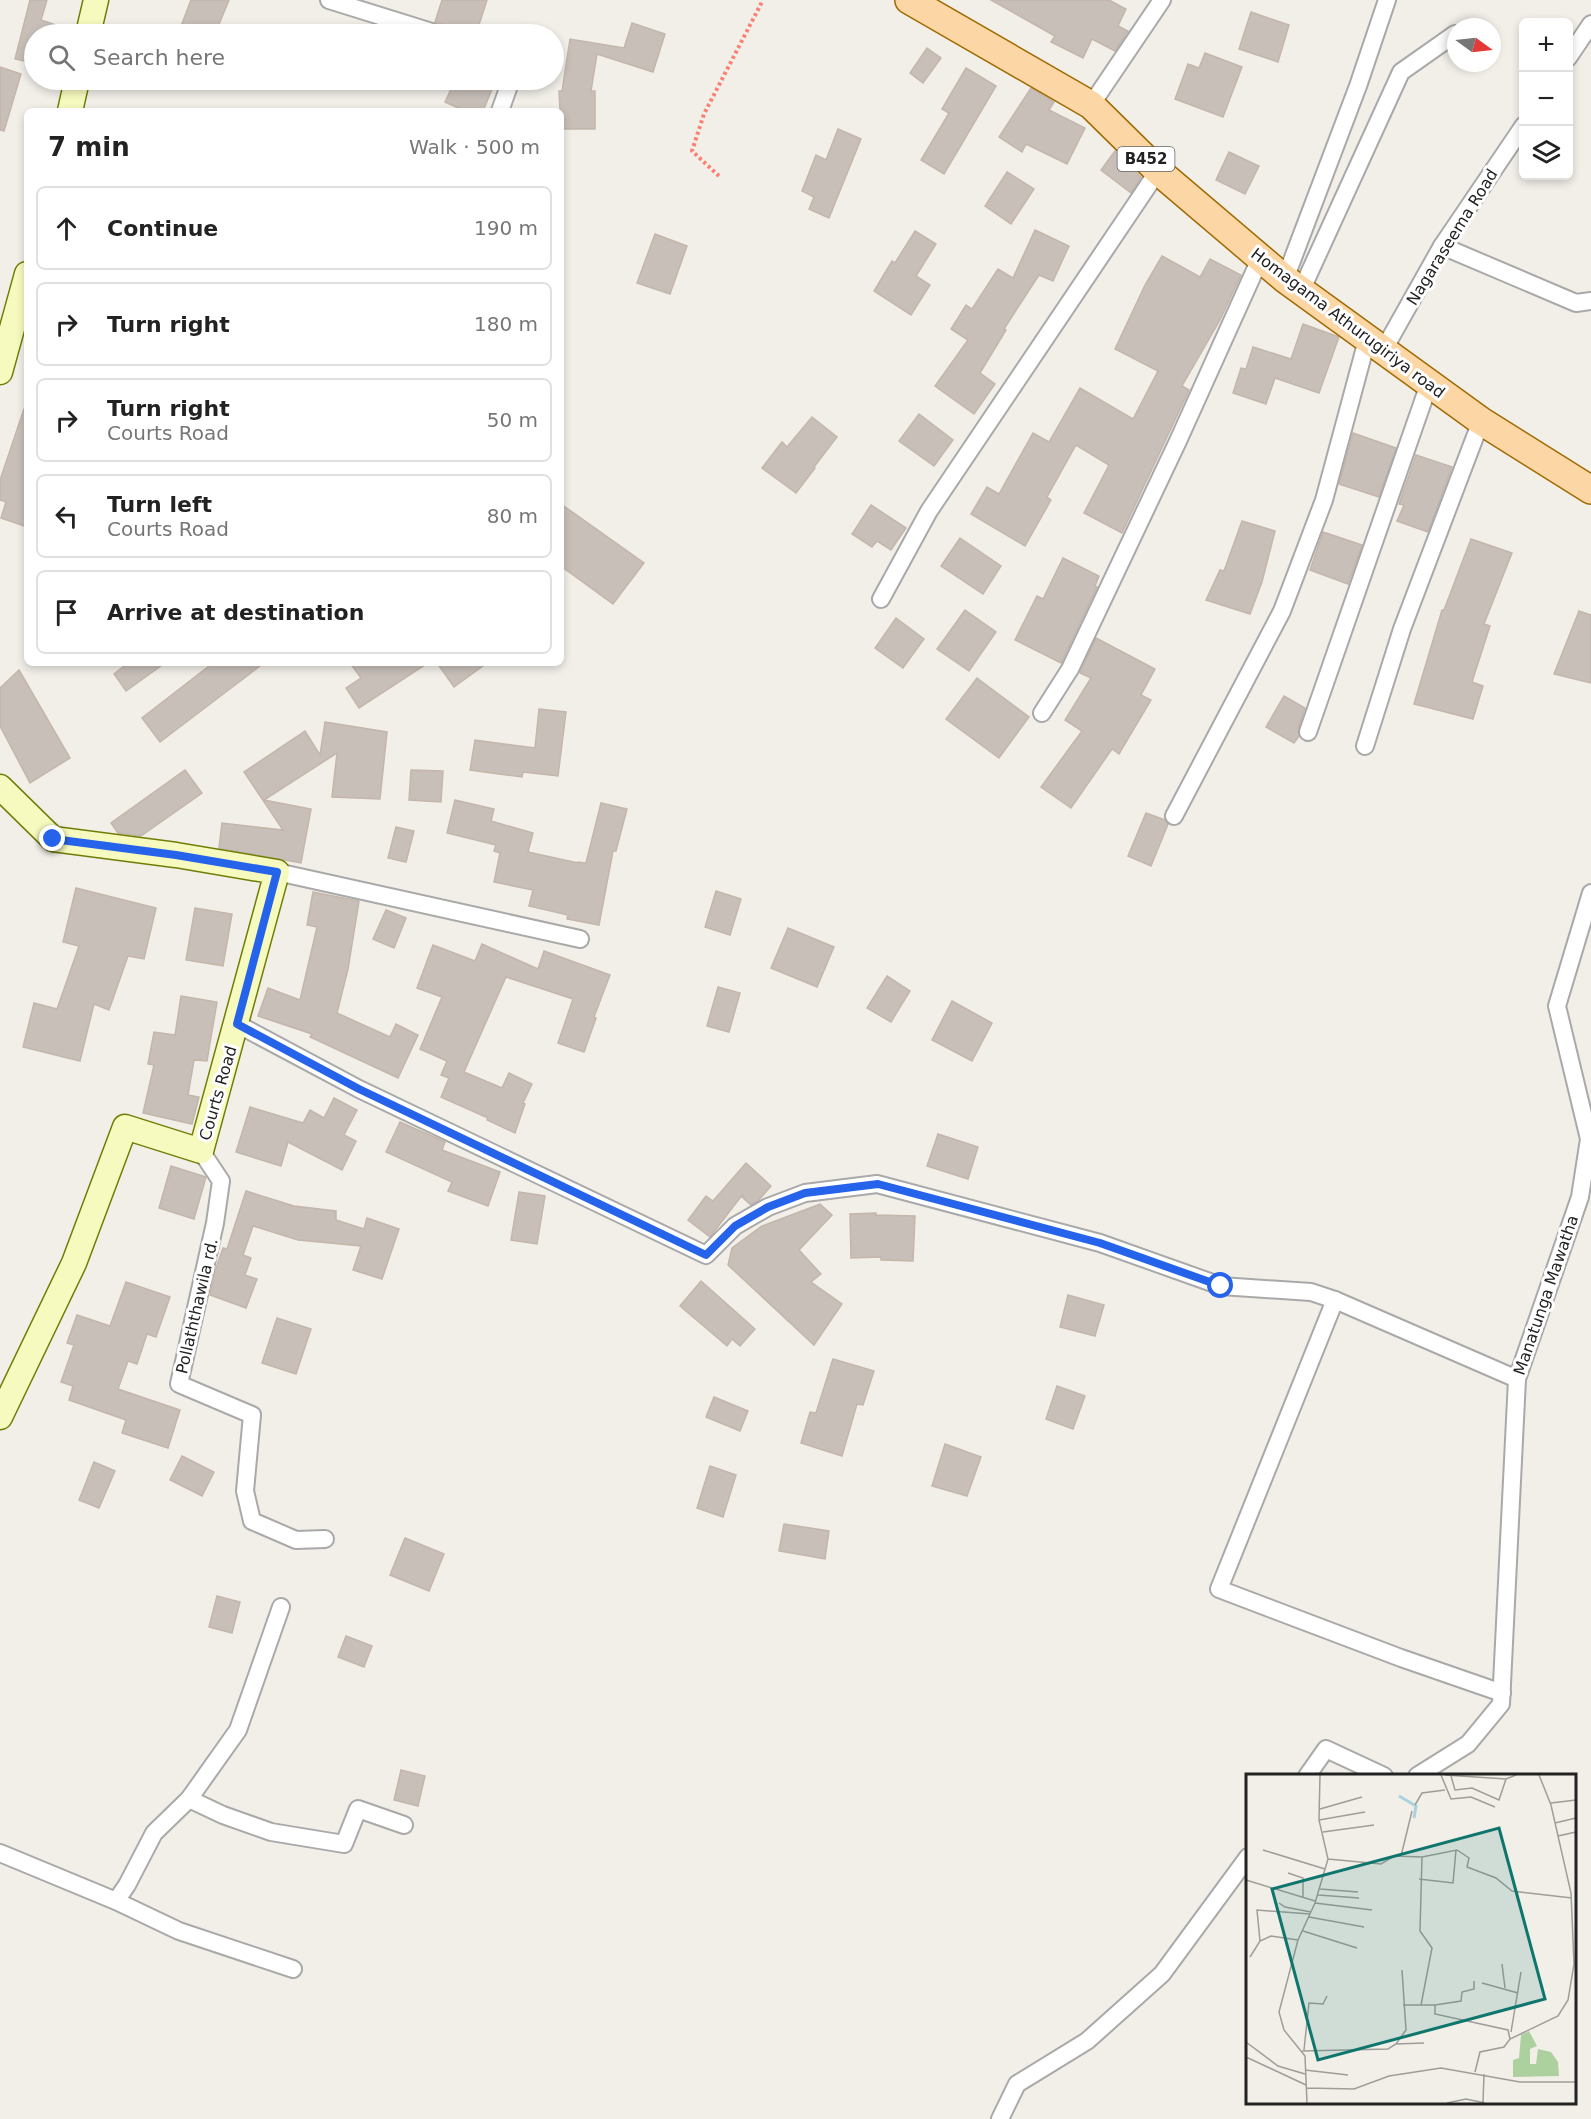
<!DOCTYPE html>
<html lang="en">
<head>
<meta charset="utf-8">
<style>
	body { margin:0; font-family:"DejaVu Sans",sans-serif; background:#f2f2f2; color:#222 }
	.controls { position:absolute; right:18px; top:18px; display:grid; overflow:hidden; border-radius:9px; box-shadow:0 3px 9px #0003 }
	.controls button { width:54px; height:54px; display:grid; place-items:center; padding:0; border:0; border-bottom:2px solid #e0e0e0; background:#fff; color:#222; font:30px sans-serif }
	.compass { position:absolute; left:1447px; top:18px; width:54px; height:54px; border-radius:50%; background:#fff; box-shadow:0 3px 9px #0003; rotate:105deg }
	.stop { position:absolute; width:18px; height:18px; margin:-14px; border:4px solid #2563eb; border-radius:50%; background:#fff }
	.stop.end { background:#2563eb; border-color:#fff; box-shadow:0 2px 6px #0008 }
	.list { margin:0; padding:0; list-style:none }
	h2 { display:flex; justify-content:space-between; align-items:center; height:78px; margin:0; padding:0 24px; font-size:26px }
	h2 small { font-size:20px; font-weight:400; color:#767676 }
	.list li { display:grid; grid-template-columns:39px 1fr auto; gap:18px; align-items:center; box-sizing:border-box; height:84px; margin:0 12px 12px; padding:0 12px; border:2px solid #e0e0e0; border-radius:9px }
	.list b { display:block; font-size:22px; white-space:nowrap }
	.list p { margin:0; font-size:20px; white-space:nowrap; color:#767676 }
	.list em { font-size:20px; font-style:normal; color:#767676 }
	.icon { flex:none; width:33px; height:33px; fill:none; stroke:currentColor; stroke-width:2; stroke-linecap:round; stroke-linejoin:round }
	.map { position:relative; flex:none; width:1591px; height:2119px; overflow:hidden }
	.search { position:absolute; background:#fff; box-shadow:0 3px 9px #0003; left:24px; top:24px; width:540px; height:66px; display:flex; align-items:center; gap:15px; box-sizing:border-box; padding:0 21px; border-radius:33px; color:#767676; font-size:22px }
	.panel { position:absolute; background:#fff; box-shadow:0 3px 9px #0003; left:24px; top:108px; width:540px; height:558px; border-radius:9px }
	.map>svg:first-child { display:block }
	.building { fill:#c7bfb8; stroke:#c4b6ab; stroke-width:1.5 }
	.lines { fill:none; stroke-linecap:round; stroke-linejoin:round }
	.street-casing { stroke:#a9a9a9; stroke-width:20 }
	.secondary-casing { stroke:#707d05; stroke-width:27 }
	.primary-casing { stroke:#a06b00; stroke-width:30 }
	.path { stroke:#fa8072; stroke-width:4; stroke-dasharray:3 3; stroke-linecap:butt }
	.street { stroke:#fff; stroke-width:16 }
	.secondary { stroke:#f7fabf; stroke-width:24 }
	.primary { stroke:#fcd6a4; stroke-width:27 }
	.route { stroke:#2563eb; stroke-width:8 }
	.labels { text-anchor:middle; dominant-baseline:central; stroke-width:6; stroke-linejoin:round; paint-order:stroke }
	.shield { fill:#fff; stroke:#646464; stroke-width:1.5 }
	.shield-label { font-size:15px; font-weight:bold; fill:#222 }
	.street-label { font-size:16px; fill:#222; stroke:#fff }
	.inset-river { fill:none; stroke:#aad3df; stroke-width:3 }
	.inset-road { fill:none; stroke:#9f9d99; stroke-width:1.5 }
	.view { fill:#0f766e; fill-opacity:0.15; stroke:#0f766e; stroke-width:3 }
	.inset-edge { fill:none; stroke:#222; stroke-width:3 }
</style>
</head>
<body>
<div class="map">
<svg width="1591" height="2119" viewBox="0 0 1591 2119">
	<rect width="100%" height="100%" fill="#f2efe9"/>
	<g class="building">
		<polygon points="30,0 47,0 41,20 74,31 74,34 34,34 34,63 15,59"/>
		<polygon points="191,0 229,0 215,34 178,34"/>
		<polygon points="442,0 487,0 476,34 435,22"/>
		<polygon points="991,0 1109,0 1126,9 1118,26 1128,31 1115,51 1092,39 1083,58 1051,42 1055,36"/>
		<polygon points="1251,12 1289,25 1278,62 1239,49"/>
		<polygon points="632,23 665,34 653,72 597,54 591,91 595,91 595,129 561,129 559,91 562,91 570,39 624,48"/>
		<polygon points="927,48 941,58 923,83 910,73"/>
		<polygon points="1205,53 1242,67 1223,117 1175,99 1188,64 1199,68"/>
		<polygon points="0,67 21,74 4,131 0,130"/>
		<polygon points="966,68 996,86 944,174 921,160 949,113 942,109"/>
		<polygon points="455,80 496,80 483,111 465,111 445,102"/>
		<polygon points="1031,88 1054,102 1049,110 1085,128 1067,164 1026,144 1022,152 999,137"/>
		<polygon points="838,129 861,139 829,218 809,209 814,197 802,191 816,155 826,160"/>
		<polygon points="1115,151 1141,177 1131,193 1101,170"/>
		<polygon points="1229,152 1259,166 1245,194 1216,180"/>
		<polygon points="1007,172 1034,189 1011,224 985,206"/>
		<polygon points="1035,230 1069,246 1053,281 1039,275 1004,329 1006,330 980,373 995,384 974,414 935,386 968,340 951,329 966,305 972,309 998,269 1013,278"/>
		<polygon points="915,231 936,244 916,276 930,285 911,315 874,291 892,261 895,263"/>
		<polygon points="655,234 687,246 670,294 637,283"/>
		<polygon points="1162,256 1200,277 1210,259 1241,275 1220,320 1182,386 1189,390 1122,533 1084,513 1109,465 1076,445 1047,497 1051,500 1025,546 971,514 987,487 999,494 1033,433 1049,442 1080,388 1133,419 1158,371 1115,349 1145,285"/>
		<polygon points="1303,324 1339,337 1319,393 1275,378 1266,404 1233,393 1241,368 1246,369 1253,347 1291,359"/>
		<polygon points="24,409 27,409 27,527 1,518 6,502 0,500 0,480"/>
		<polygon points="919,414 953,440 934,466 899,441"/>
		<polygon points="812,417 837,437 814,467 815,468 796,493 762,468 782,442 787,447"/>
		<polygon points="1353,433 1396,448 1379,497 1339,484"/>
		<polygon points="1416,455 1452,467 1428,532 1397,521 1404,505 1399,504"/>
		<polygon points="561,504 644,563 613,604 561,566"/>
		<polygon points="871,505 906,528 891,550 877,541 872,547 852,534"/>
		<polygon points="1242,521 1275,531 1262,582 1250,614 1206,600 1220,570 1224,571"/>
		<polygon points="1323,532 1362,545 1348,584 1310,570"/>
		<polygon points="960,538 1001,566 983,594 941,566"/>
		<polygon points="1471,539 1512,553 1484,624 1490,626 1472,682 1483,686 1473,719 1414,704 1442,610 1444,610"/>
		<polygon points="1063,558 1099,576 1095,586 1097,587 1061,663 1015,640 1037,596 1043,599"/>
		<polygon points="965,610 996,632 969,671 937,649"/>
		<polygon points="1579,611 1591,615 1591,683 1554,674"/>
		<polygon points="896,618 924,639 903,668 875,648"/>
		<polygon points="1096,638 1155,669 1141,695 1151,700 1119,754 1112,749 1071,808 1041,787 1082,731 1065,720 1091,678 1080,673"/>
		<polygon points="128,663 165,663 126,691 114,674"/>
		<polygon points="213,663 264,663 160,742 142,718"/>
		<polygon points="350,663 428,663 359,708 346,688 361,678"/>
		<polygon points="437,663 487,663 454,687"/>
		<polygon points="19,670 70,758 30,783 0,726 0,688"/>
		<polygon points="977,678 1029,717 999,758 946,719"/>
		<polygon points="1284,696 1305,708 1298,729 1299,736 1294,743 1266,727"/>
		<polygon points="539,709 566,712 558,776 523,772 522,777 470,770 475,740 535,748"/>
		<polygon points="325,722 387,732 380,799 332,797 337,753 264,800 311,809 301,863 219,848 222,823 283,830 244,772 305,731 320,755"/>
		<polygon points="185,770 202,793 141,836 118,833 111,823"/>
		<polygon points="411,770 443,771 441,802 409,800"/>
		<polygon points="455,800 494,809 491,821 533,833 528,852 578,863 578,862 586,863 601,803 627,809 616,851 613,851 599,925 567,919 568,915 529,906 533,890 494,882 500,853 494,851 496,845 447,833"/>
		<polygon points="1146,813 1165,820 1168,824 1151,866 1128,856"/>
		<polygon points="396,827 414,831 406,862 388,858"/>
		<polygon points="76,888 156,908 144,959 128,956 109,1010 94,1004 80,1061 23,1047 34,1003 57,1009 79,946 63,942"/>
		<polygon points="716,891 741,899 730,935 705,927"/>
		<polygon points="313,892 359,901 348,969 337,1013 390,1037 396,1024 418,1035 398,1078 310,1037 312,1034 258,1016 268,988 300,1000 317,927 307,925"/>
		<polygon points="195,908 232,914 223,966 186,960"/>
		<polygon points="386,910 406,918 394,948 373,939"/>
		<polygon points="788,928 834,947 817,987 771,968"/>
		<polygon points="482,944 538,969 544,951 610,975 594,1017 596,1018 584,1052 558,1043 573,999 506,977 464,1072 502,1088 509,1073 532,1084 523,1103 525,1104 515,1133 487,1120 488,1118 441,1097 449,1078 441,1075 447,1061 420,1049 442,997 417,988 433,945 475,961"/>
		<polygon points="887,976 910,991 891,1022 867,1008"/>
		<polygon points="718,987 740,993 729,1032 707,1026"/>
		<polygon points="181,996 217,1002 207,1061 194,1060 188,1095 199,1097 192,1124 143,1113 154,1065 148,1064 154,1032 175,1035"/>
		<polygon points="952,1001 992,1023 972,1061 932,1040"/>
		<polygon points="334,1098 357,1110 344,1135 356,1141 342,1170 288,1142 281,1166 236,1152 250,1107 303,1123 310,1110 324,1118"/>
		<polygon points="400,1122 445,1142 442,1150 500,1172 488,1206 448,1191 452,1182 386,1152"/>
		<polygon points="938,1134 978,1147 968,1179 927,1166"/>
		<polygon points="746,1163 771,1186 758,1201 751,1205 742,1197 743,1194 710,1237 688,1220 706,1196 713,1201"/>
		<polygon points="171,1166 206,1177 194,1219 159,1208"/>
		<polygon points="246,1191 294,1206 336,1211 336,1220 364,1229 367,1218 399,1229 382,1279 353,1270 361,1246 298,1240 253,1226 243,1255 251,1258 245,1275 257,1279 246,1308 210,1295 215,1271 223,1248 227,1249"/>
		<polygon points="519,1192 545,1196 537,1244 511,1240"/>
		<polygon points="820,1204 832,1215 799,1250 821,1274 811,1282 842,1304 814,1345 728,1265 732,1248 762,1226"/>
		<polygon points="876,1213 876,1215 915,1216 913,1261 881,1260 881,1257 851,1258 850,1214"/>
		<polygon points="701,1281 755,1329 740,1346 732,1339 727,1346 680,1306"/>
		<polygon points="126,1282 170,1297 156,1337 147,1334 137,1364 128,1361 118,1389 180,1410 168,1448 122,1433 126,1420 69,1400 73,1386 61,1382 74,1345 67,1343 77,1315 110,1326"/>
		<polygon points="1068,1295 1104,1305 1095,1336 1060,1327"/>
		<polygon points="277,1318 311,1329 296,1374 262,1363"/>
		<polygon points="833,1359 874,1371 863,1405 857,1404 842,1456 801,1443 810,1412 816,1413"/>
		<polygon points="1057,1386 1085,1396 1073,1429 1046,1419"/>
		<polygon points="714,1397 748,1411 740,1431 706,1417"/>
		<polygon points="945,1444 981,1457 967,1496 932,1486"/>
		<polygon points="182,1456 214,1472 202,1496 170,1480"/>
		<polygon points="94,1462 115,1471 99,1508 79,1500"/>
		<polygon points="710,1466 736,1475 723,1517 697,1508"/>
		<polygon points="784,1524 829,1531 825,1559 779,1551"/>
		<polygon points="405,1538 444,1554 429,1591 390,1575"/>
		<polygon points="217,1596 240,1602 232,1633 209,1627"/>
		<polygon points="346,1636 372,1646 364,1667 338,1657"/>
		<polygon points="401,1770 425,1776 418,1806 394,1800"/>
	</g>
	<g class="lines">
		<g class="street-casing">
			<g id="street">
				<polyline points="329,0 438,34"/>
				<polyline points="1568,58 1591,24"/>
				<polyline points="1091,105 1162,0"/>
				<polyline points="500,111 511,80"/>
				<polyline points="1442,246 1576,303 1591,301"/>
				<polyline points="1285,279 1358,86 1387,0"/>
				<polyline points="1301,291 1401,72 1455,34"/>
				<polyline points="1383,351 1442,246 1524,125"/>
				<polyline points="881,599 929,511 1158,171"/>
				<polyline points="1042,713 1070,669 1178,441 1260,259"/>
				<polyline points="1308,732 1429,384"/>
				<polyline points="1365,746 1402,629 1481,421"/>
				<polyline points="1174,816 1282,611 1324,500 1367,340"/>
				<polyline points="277,872 580,939"/>
				<polyline points="237,1024 359,1089 706,1255 735,1226 768,1207 805,1193 877,1184 1100,1243 1221,1286 1311,1292 1335,1300 1517,1379"/>
				<polyline points="201,1151 221,1181 215,1223 179,1384 252,1415 245,1491 252,1521 296,1540 325,1539"/>
				<polyline points="1335,1300 1219,1589 1401,1658 1502,1693"/>
				<polyline points="1307,1776 1326,1749 1384,1776"/>
				<polyline points="1417,1776 1468,1744 1501,1704 1517,1379 1580,1197 1589,1139 1557,1006 1591,893"/>
				<polyline points="189,1799 223,1815 271,1832 344,1844 358,1809 404,1825"/>
				<polyline points="0,1853 116,1901 179,1931 293,1969"/>
				<polyline points="116,1901 127,1885 154,1833 189,1799 238,1730 281,1607"/>
				<polyline points="1000,2119 1017,2084 1087,2041 1162,1974 1248,1857"/>
			</g>
		</g>
		<g class="secondary-casing">
			<g id="secondary">
				<polyline points="88,34 96,0"/>
				<polyline points="70,111 77,80"/>
				<polyline points="0,372 27,274"/>
				<polyline points="0,787 53,839 176,855 277,872 201,1151 125,1127 74,1263 0,1417"/>
			</g>
		</g>
		<g class="primary-casing">
			<polyline id="primary" points="909,0 1091,105 1158,171 1285,279 1481,421 1591,490"/>
		</g>
		<polyline class="path" points="719,176 692,151 704,114 763,0"/>
		<use href="#street" class="street"/>
		<use href="#secondary" class="secondary"/>
		<use href="#primary" class="primary"/>
	</g>
	<g class="lines">
		<polyline class="route" points="53,839 176,855 277,872 237,1024 359,1089 706,1255 735,1226 768,1207 805,1193 878,1184 1100,1243 1221,1286"/>
	</g>
	<g class="labels">
		<rect class="shield" x="1117.5" y="147" width="57" height="24" rx="4.5"/>
		<g class="shield-label">
			<text x="1146" y="159">B452</text>
		</g>
		<g class="street-label">
			<text transform="translate(1452 237) rotate(-58)">Nagaraseema Road</text>
			<text transform="translate(1348 323) rotate(37)">Homagama Athurugiriya road</text>
			<text transform="translate(218 1093) rotate(-74)">Courts Road</text>
			<text transform="translate(1546 1295) rotate(-71)">Manatunga Mawatha</text>
			<text transform="translate(197 1306) rotate(-77)">Pollaththawila rd.</text>
		</g>
	</g>
	<g transform="translate(1246 1774)">
		<rect width="330" height="330" fill="#f2efe9"/>
		<path d="M283,257L291,272L284,275V290H290L292,275L305,278L312,288L313,302L267,303V286L273,284L275,261Z" fill="#add19e"/>
		<path class="inset-river" d="M153,22L170,32L168,44"/>
		<path class="inset-road" d="M195,1L205,25L225,23L249,33M199,1L260,5L270,1M205,2L209,16L226,14L253,26L260,5M305,29L330,26M169,31L176,19L199,16M74,35L116,23M73,46L119,38M309,49L330,44M77,58L128,51M312,62L330,58M17,76L79,95M155,82L166,37M82,85L135,90L148,82L176,83L211,76L223,84L221,93L250,104L266,117L326,124M42,99L57,104V124M173,105L207,109L210,76M0,106L69,127M74,115L112,118M72,121L113,124M33,129L39,133L65,138M69,129L126,136M63,143L118,153M57,157L111,174M14,167L11,136L64,140M4,183L14,167L25,162L52,166M256,190L259,214M236,209L272,219M157,231H189V240L262,256L264,265M175,231L186,174L174,157L176,83M189,231L215,227L216,218L228,215V207M265,258L275,198M0,268L32,292L59,300M150,270L178,269M58,276L63,229L77,230L81,222M56,277L142,275L150,270L160,256L156,196M0,283L60,311M59,296L102,301M229,298L234,278L258,273L264,265L312,242L322,226L328,190L325,119L305,31L293,1M60,314L108,315L143,302L195,294L274,308H330M237,328L238,300M61,329L59,282L38,256L33,238L52,166L69,129L82,85L73,46L74,1M201,329L220,325L239,329"/>
		<path class="view" d="M253,54L299,225L72,286L26,115Z"/>
		<rect width="330" height="330" class="inset-edge"/>
	</g>
</svg>
<div class="controls">
<button>+</button>
<button>−</button>
<button><svg class="icon" aria-label="layers" viewBox="0 0 24 24"><path d="M12 4l9 5-9 5-9-5zM3 14l9 5 9-5"/></svg></button>
</div>
<svg class="compass" viewBox="-18 -18 36 36"><path d="M0-13l5 13h-10z" fill="#e53935"/><path d="M0 13l5-13h-10z" fill="#767676"/></svg>
<div class="stop" style="left:1221px;top:1286px"></div>
<div class="stop end" style="left:53px;top:839px"></div>
<div class="search"><svg class="icon" aria-label="search" viewBox="0 0 24 24"><circle cx="10" cy="10" r="6"/><path d="M15 15l6 6"/></svg>Search here</div>
<section class="panel">
<h2>7 min<small>Walk · 500 m</small></h2>
<ul class="list">
<li><svg class="icon" aria-label="ahead" viewBox="0 0 24 24"><path d="M12 20V5M6 11l6-6 6 6"/></svg><div><b>Continue</b></div><em>190 m</em></li>
<li><svg class="icon" aria-label="right" viewBox="0 0 24 24"><path d="M7 20v-9h11M14 6l5 5-5 5"/></svg><div><b>Turn right</b></div><em>180 m</em></li>
<li><svg class="icon" aria-label="right" viewBox="0 0 24 24"><path d="M7 20v-9h11M14 6l5 5-5 5"/></svg><div><b>Turn right</b><p>Courts Road</p></div><em>50 m</em></li>
<li><svg class="icon" aria-label="left" viewBox="0 0 24 24"><path d="M17 20v-9H6M10 6l-5 5 5 5"/></svg><div><b>Turn left</b><p>Courts Road</p></div><em>80 m</em></li>
<li><svg class="icon" aria-label="arrive" viewBox="0 0 24 24"><path d="M6 21V4h12l-3 4 3 4H6"/></svg><div><b>Arrive at destination</b></div></li>
</ul>
</section>
</div>
</body>
</html>
